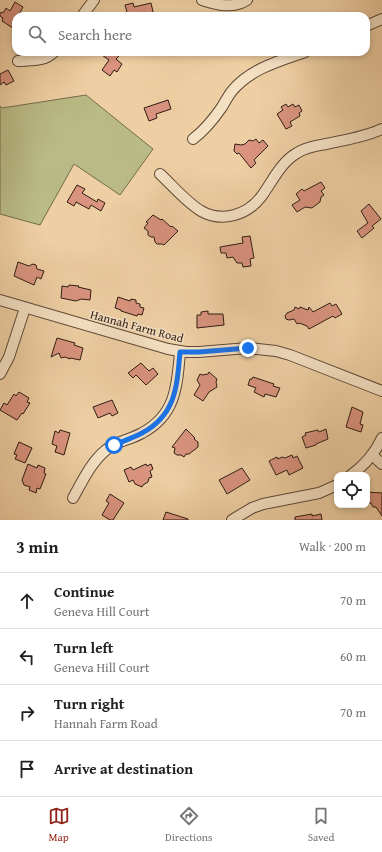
<!DOCTYPE html>
<html lang="en">
<head>
<meta charset="utf-8">
<style>
	body { margin:0; font-family:"Gentium Book Plus",serif; background:#f6f6f6; color:#202124 }
	.controls { position:absolute; right:12px; bottom:12px; display:grid; overflow:hidden; border-radius:8px; box-shadow:0 2px 6px #0003 }
	.controls button { width:36px; height:36px; display:grid; place-items:center; padding:0; border:0; border-bottom:1px solid #e0e0e0; background:#fff; color:#202124; font:20px sans-serif }
	.stop { position:absolute; width:12px; height:12px; margin:-9px; border:3px solid #1a73e8; border-radius:50%; background:#fff }
	.stop.end { background:#1a73e8; border-color:#fff; box-shadow:0 1px 4px #0008 }
	.list { margin:0; padding:0; list-style:none }
	h2 { display:flex; justify-content:space-between; align-items:center; height:52px; margin:0; padding:0 16px; font-size:17px }
	h2 small { font-size:13px; font-weight:400; color:#757577 }
	.list li { display:grid; grid-template-columns:26px 1fr auto; gap:12px; align-items:center; box-sizing:border-box; height:56px; padding:0 16px; border-top:1px solid #e0e0e0 }
	.list b { display:block; font-size:15px; white-space:nowrap }
	.list p { margin:0; font-size:13px; white-space:nowrap; color:#757577 }
	.list em { font-size:13px; font-style:normal; color:#757577 }
	.icon { flex:none; width:22px; height:22px; fill:none; stroke:currentColor; stroke-width:2; stroke-linecap:round; stroke-linejoin:round }
	.map { position:relative; flex:none; width:382px; height:520px; overflow:hidden }
	.search { position:absolute; background:#fff; box-shadow:0 2px 6px #0003; left:12px; right:12px; top:12px; height:44px; display:flex; align-items:center; gap:10px; box-sizing:border-box; padding:0 14px; border-radius:12px; color:#757577; font-size:15px }
	.sheet { height:276px; background:#fff }
	nav { display:flex; justify-content:space-around; align-items:center; box-sizing:border-box; height:56px; border-top:1px solid #e0e0e0; background:#fff; font-size:11px; color:#757577 }
	nav a { display:grid; justify-items:center; gap:2px }
	nav .on { color:#8f2418 }
	.map>svg:first-child { display:block }
	.green { fill:#b9ba85; stroke:#746b4c }
	.building { fill:#d9937e; stroke:#2f1c13 }
	.lines { fill:none; stroke-linecap:round; stroke-linejoin:round }
	.minor-casing { stroke:#5f4937; stroke-width:12 }
	.minor { stroke:#f4e0c3; stroke-width:10 }
	.route { stroke:#1a73e8; stroke-width:5 }
	.labels { text-anchor:middle; dominant-baseline:central; stroke-width:3; stroke-linejoin:round; paint-order:stroke }
	.street-label { font-size:12px; fill:#2f1c13; stroke:#f4e0c3 }
</style>
</head>
<body>
<div class="map">
<svg width="382" height="520" viewBox="0 0 382 520">
	<rect width="100%" height="100%" fill="#eecfa3"/>
	<filter id="stains"><feTurbulence type="fractalNoise" baseFrequency=".005" numOctaves="4"/><feColorMatrix values="0 0 0 0 .2 0 0 0 0 .09 0 0 0 0 .02 0 0 0 .5 -.17"/></filter>
	<radialGradient id="worn" r=".72"><stop offset=".6" stop-color="#630" stop-opacity="0"/><stop offset="1" stop-color="#630" stop-opacity=".3"/></radialGradient>
	<polygon class="green" points="86,95 153,149 120,195 74,164 40,225 0,214 0,106 2,108"/>
	<g class="building">
		<polygon points="15,2 23,7 18,16 16,16 16,30 2,21 3,18 1,17 0,15 0,13 4,12 6,8 10,11"/>
		<polygon points="133,3 134,7 151,3 154,16 128,16 125,5"/>
		<polygon points="105,52 111,52 114,54 115,53 119,56 116,59 122,64 117,72 114,70 110,76 102,70 109,60 102,55"/>
		<polygon points="8,70 14,81 6,85 4,82 0,85 0,74"/>
		<polygon points="168,100 171,109 156,114 157,118 149,121 144,108"/>
		<polygon points="286,104 288,107 293,104 295,107 299,105 302,111 299,113 300,116 290,122 292,126 286,129 277,114 283,110 281,107"/>
		<polygon points="256,139 259,143 263,140 268,146 254,160 256,163 251,168 239,153 237,154 234,151 235,144 241,145 245,144 249,140 253,141"/>
		<polygon points="321,182 325,188 321,191 324,195 321,197 320,202 312,208 305,207 297,212 292,205 300,200 296,194 302,189 304,191"/>
		<polygon points="77,185 85,189 82,193 97,202 98,199 105,203 101,211 91,205 89,209 76,202 74,206 67,202"/>
		<polygon points="369,204 381,219 372,226 374,228 362,238 357,231 368,223 361,211"/>
		<polygon points="153,215 161,220 162,219 171,227 172,226 178,231 164,245 162,244 157,244 155,242 154,237 151,237 148,235 148,231 144,228 148,223 146,222"/>
		<polygon points="250,236 254,258 250,259 251,266 243,267 242,263 237,263 233,257 227,258 226,253 221,253 220,247 243,243 242,237"/>
		<polygon points="18,262 29,266 33,264 36,265 37,269 44,271 41,279 37,277 34,285 14,276"/>
		<polygon points="69,285 79,286 78,287 91,290 90,300 81,299 76,301 61,298 62,286 68,287"/>
		<polygon points="118,297 130,301 131,299 136,300 136,303 140,304 140,307 144,308 142,315 138,314 137,316 121,311 121,310 115,308"/>
		<polygon points="330,303 332,306 336,304 342,314 335,318 333,316 309,329 307,326 299,323 297,324 294,319 289,320 286,319 285,316 287,313 294,310 295,307 299,309 300,307 308,310 309,307 313,312"/>
		<polygon points="208,311 208,314 223,314 224,325 197,328 197,315 201,315 201,312"/>
		<polygon points="57,338 75,343 74,345 83,348 80,360 70,358 70,359 65,357 61,358 59,353 51,357"/>
		<polygon points="141,363 149,371 153,368 158,374 146,385 136,375 133,378 128,373"/>
		<polygon points="209,372 217,379 216,382 217,387 209,392 203,401 194,395 200,385 197,380 200,374 202,375 208,374"/>
		<polygon points="253,377 274,384 273,386 280,388 276,397 265,394 264,397 254,392 256,388 248,385 250,379 252,379"/>
		<polygon points="19,392 29,398 27,402 30,403 23,414 22,413 17,420 0,410 4,403 7,405 14,394 16,396"/>
		<polygon points="112,400 118,413 112,416 110,413 98,418 93,407"/>
		<polygon points="352,407 363,412 360,424 363,425 361,432 346,427"/>
		<polygon points="186,429 195,438 194,439 198,442 198,447 189,454 186,454 184,457 181,455 177,455 174,453 175,448 172,447"/>
		<polygon points="326,429 328,439 316,444 316,445 306,448 302,437 306,435 305,433 318,430 319,432"/>
		<polygon points="60,430 70,433 64,455 55,452 57,446 52,444 55,431 59,433"/>
		<polygon points="19,442 32,448 25,463 15,459 17,455 14,454"/>
		<polygon points="292,455 293,458 297,456 303,468 289,475 287,470 276,475 269,461 277,457 278,459 282,457 285,458"/>
		<polygon points="28,464 37,468 38,465 45,468 44,473 46,474 40,489 37,488 36,493 29,490 30,487 24,485 22,480"/>
		<polygon points="146,464 147,466 151,464 153,469 150,471 152,477 149,478 148,482 143,485 142,487 135,484 133,480 129,482 124,470 131,467 133,470"/>
		<polygon points="242,468 250,480 227,494 219,480"/>
		<polygon points="367,492 382,493 382,516 376,507 373,507 371,503 367,503"/>
		<polygon points="110,494 124,503 113,520 110,520 102,515 109,503 106,501"/>
		<polygon points="166,512 188,519 188,520 163,520"/>
		<polygon points="312,514 312,516 321,514 322,520 295,520 295,517"/>
	</g>
	<g class="lines">
		<g class="minor-casing">
			<g id="minor">
				<path d="M202,0C217,5 233,9 247,0"/>
				<polyline points="82,16 94,0"/>
				<polyline points="366,26 382,19"/>
				<path d="M18,61C31,60 44,62 54,52"/>
				<path d="M193,139C205,130 213,120 222,107C225,102 228,96 232,91C250,69 279,61 305,52"/>
				<path d="M160,174C173,186 186,202 201,211C222,223 247,215 261,197C273,181 280,163 297,153C306,147 316,146 326,144C345,140 365,137 382,129"/>
				<polyline points="0,300 168,349 186,352 199,352 248,348 276,351 290,355 382,391"/>
				<polyline points="0,374 9,357 25,308"/>
				<polyline points="372,455 382,464"/>
				<path d="M351,475C365,465 375,453 382,438"/>
				<path d="M73,498C82,482 91,462 106,450C116,441 130,440 142,433C176,415 177,386 180,352"/>
				<polyline points="232,520 252,508 263,504 319,493 337,485"/>
			</g>
		</g>
		<use href="#minor" class="minor"/>
	</g>
	<g class="lines">
		<path class="route" d="M114,445C123,441 133,438 142,433C176,415 177,386 180,352H199L248,348"/>
	</g>
	<g class="labels">
		<g class="street-label">
			<text transform="translate(137 326) rotate(15)">Hannah Farm Road</text>
		</g>
	</g>
	<rect width="100%" height="100%" filter="url(#stains)"/>
	<rect width="100%" height="100%" fill="url(#worn)"/>
</svg>
<div class="controls">
<button><svg class="icon" aria-label="locate" viewBox="0 0 24 24"><circle cx="12" cy="12" r="6"/><path d="M12 2v4M12 18v4M2 12h4M18 12h4"/></svg></button>
</div>
<div class="stop" style="left:114px;top:445px"></div>
<div class="stop end" style="left:248px;top:348px"></div>
<div class="search"><svg class="icon" aria-label="search" viewBox="0 0 24 24"><circle cx="10" cy="10" r="6"/><path d="M15 15l6 6"/></svg>Search here</div>
</div>
<section class="sheet">
<h2>3 min<small>Walk · 200 m</small></h2>
<ul class="list">
<li><svg class="icon" aria-label="ahead" viewBox="0 0 24 24"><path d="M12 20V5M6 11l6-6 6 6"/></svg><div><b>Continue</b><p>Geneva Hill Court</p></div><em>70 m</em></li>
<li><svg class="icon" aria-label="left" viewBox="0 0 24 24"><path d="M17 20v-9H6M10 6l-5 5 5 5"/></svg><div><b>Turn left</b><p>Geneva Hill Court</p></div><em>60 m</em></li>
<li><svg class="icon" aria-label="right" viewBox="0 0 24 24"><path d="M7 20v-9h11M14 6l5 5-5 5"/></svg><div><b>Turn right</b><p>Hannah Farm Road</p></div><em>70 m</em></li>
<li><svg class="icon" aria-label="arrive" viewBox="0 0 24 24"><path d="M6 21V4h12l-3 4 3 4H6"/></svg><div><b>Arrive at destination</b></div></li>
</ul>
</section>
<nav>
<a class="on"><svg class="icon" aria-label="map" viewBox="0 0 24 24"><path d="M3 6l6-2 6 2 6-2v14l-6 2-6-2-6 2zM9 4v14M15 6v14"/></svg>Map</a>
<a><svg class="icon" aria-label="directions" viewBox="0 0 24 24"><path d="M12 3l9 9-9 9-9-9zM9 14v-3h6M13 9l2 2-2 2"/></svg>Directions</a>
<a><svg class="icon" aria-label="saved" viewBox="0 0 24 24"><path d="M7 4h10v16l-5-4-5 4z"/></svg>Saved</a>
</nav>
</body>
</html>
